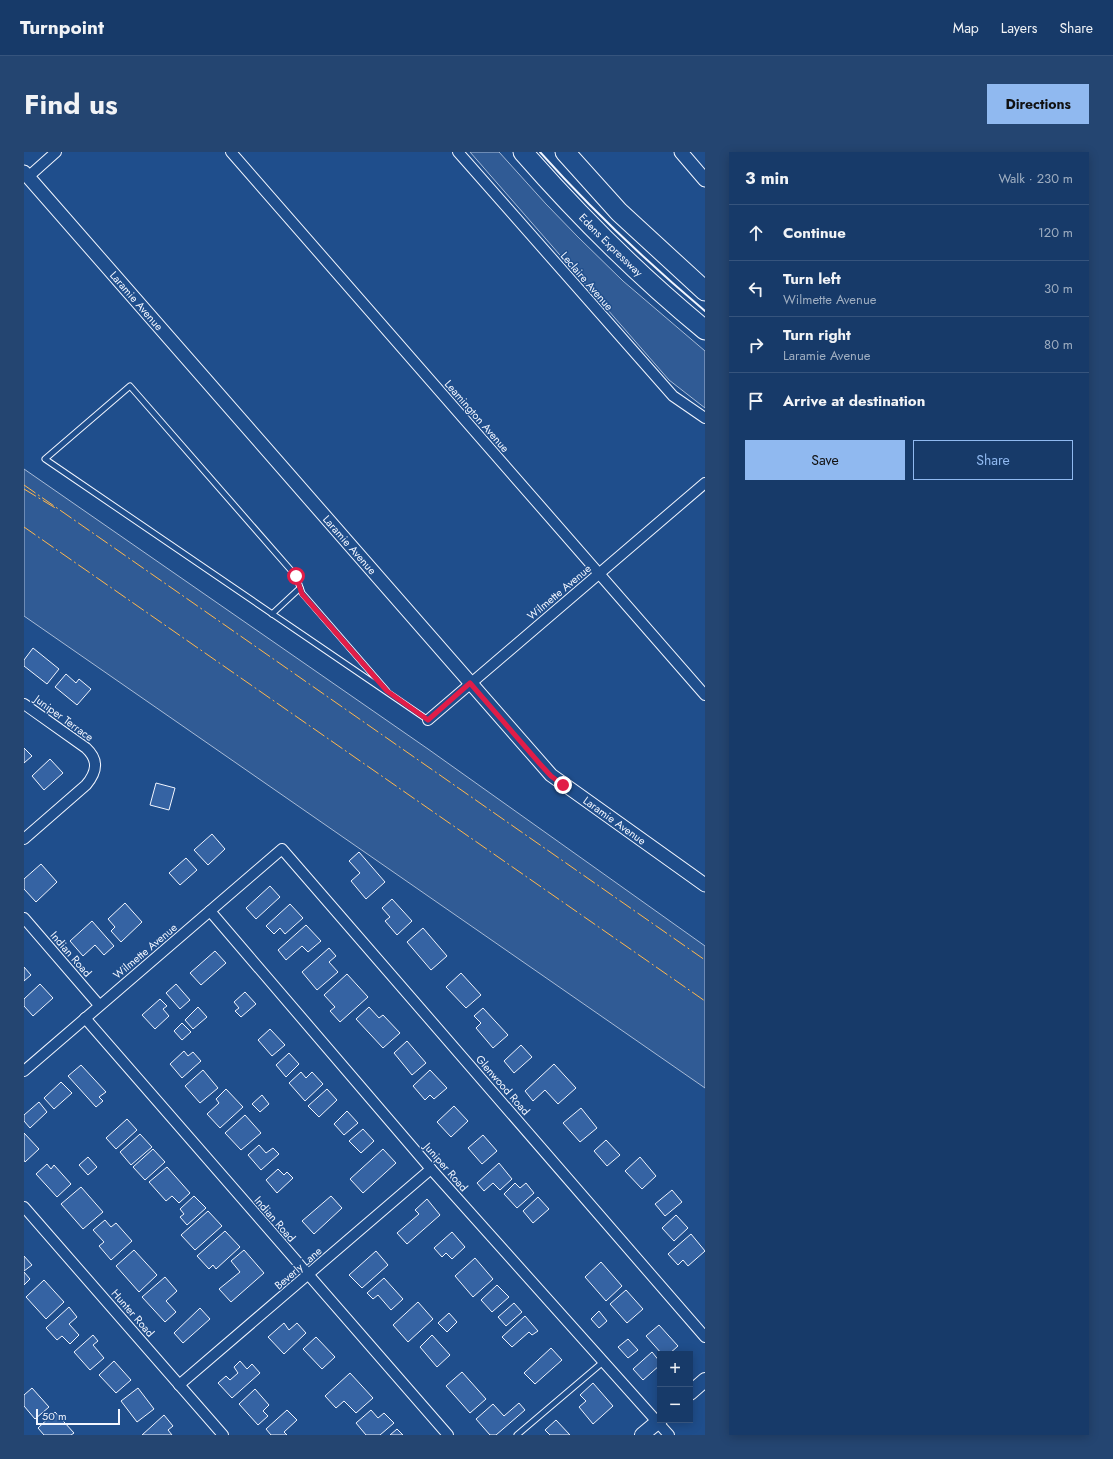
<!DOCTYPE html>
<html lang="en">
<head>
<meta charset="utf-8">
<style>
	body { margin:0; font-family:Jost,sans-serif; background:#244571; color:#f1f3f6 }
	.controls { position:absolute; right:12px; bottom:12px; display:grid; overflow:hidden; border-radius:0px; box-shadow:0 2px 10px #0003 }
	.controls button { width:36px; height:36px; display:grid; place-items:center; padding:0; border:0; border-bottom:1px solid #36547d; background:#173a69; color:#f1f3f6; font:20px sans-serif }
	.scale { position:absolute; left:12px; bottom:10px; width:84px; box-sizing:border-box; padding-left:4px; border:2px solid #f2f6ff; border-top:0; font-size:11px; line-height:14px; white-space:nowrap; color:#f2f6ff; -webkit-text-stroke:3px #1f4e8c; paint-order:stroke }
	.stop { position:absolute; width:12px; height:12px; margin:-9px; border:3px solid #e11d48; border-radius:50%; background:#fff }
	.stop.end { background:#e11d48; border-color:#fff; box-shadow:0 1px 4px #0008 }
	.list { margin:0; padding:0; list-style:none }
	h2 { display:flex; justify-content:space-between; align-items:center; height:52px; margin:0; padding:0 16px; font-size:17px }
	h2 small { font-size:13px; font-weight:400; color:#9eadc0 }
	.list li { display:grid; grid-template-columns:26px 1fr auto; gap:12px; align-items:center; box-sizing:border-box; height:56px; padding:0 16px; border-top:1px solid #36547d }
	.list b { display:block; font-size:15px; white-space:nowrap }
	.list p { margin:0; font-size:13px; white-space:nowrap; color:#9eadc0 }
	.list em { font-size:13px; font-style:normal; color:#9eadc0 }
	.actions { display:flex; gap:8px; padding:12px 16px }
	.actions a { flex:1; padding:9px 0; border:1px solid #90b9f0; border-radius:0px; text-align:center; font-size:14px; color:#90b9f0 }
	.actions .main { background:#90b9f0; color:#111 }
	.icon { flex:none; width:22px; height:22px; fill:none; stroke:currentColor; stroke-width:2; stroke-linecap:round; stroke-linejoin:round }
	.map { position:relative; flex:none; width:681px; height:1283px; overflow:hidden; border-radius:0px }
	header { display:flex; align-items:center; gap:24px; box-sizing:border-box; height:56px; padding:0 20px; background:#173a69; border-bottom:1px solid #36547d }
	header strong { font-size:19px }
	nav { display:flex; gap:22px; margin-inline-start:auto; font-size:14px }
	.intro { display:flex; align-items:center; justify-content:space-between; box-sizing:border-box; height:96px; padding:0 24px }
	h1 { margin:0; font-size:28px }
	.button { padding:10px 18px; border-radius:0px; background:#90b9f0; color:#111; font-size:14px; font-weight:700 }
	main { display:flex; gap:24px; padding:0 24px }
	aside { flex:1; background:#173a69; border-radius:0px; box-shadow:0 2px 10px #0003 }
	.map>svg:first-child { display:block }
	.built { fill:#305b95; stroke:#a8bbd7 }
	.building { fill:#3563a3; stroke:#f2f6ff }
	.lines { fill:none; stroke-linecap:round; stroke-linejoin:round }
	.service-casing { stroke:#f2f6ff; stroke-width:7 }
	.minor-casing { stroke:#f2f6ff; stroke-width:12 }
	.tertiary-casing { stroke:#f2f6ff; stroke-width:15 }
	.secondary-casing { stroke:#f2f6ff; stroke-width:16 }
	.motorway-casing { stroke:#f2f6ff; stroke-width:21 }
	.service { stroke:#1f4e8c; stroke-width:5 }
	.minor { stroke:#1f4e8c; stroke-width:10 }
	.tertiary { stroke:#1f4e8c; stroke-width:13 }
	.secondary { stroke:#1f4e8c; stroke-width:14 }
	.motorway { stroke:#1f4e8c; stroke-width:19 }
	.wall { stroke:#f2f6ff; stroke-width:2 }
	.power { stroke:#ffb74d; stroke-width:1; stroke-dasharray:14 3 2 3; stroke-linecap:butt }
	.route { stroke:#e11d48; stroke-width:5 }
	.labels { text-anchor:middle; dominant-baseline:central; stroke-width:3; stroke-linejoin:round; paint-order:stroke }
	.street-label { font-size:11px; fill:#f2f6ff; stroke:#1f4e8c }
</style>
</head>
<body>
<header>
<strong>Turnpoint</strong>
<nav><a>Map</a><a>Layers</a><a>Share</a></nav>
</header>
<div class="intro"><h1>Find us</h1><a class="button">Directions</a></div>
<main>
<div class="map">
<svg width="681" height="1283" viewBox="0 0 681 1283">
	<rect width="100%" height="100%" fill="#1f4e8c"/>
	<g class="built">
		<polygon points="446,0 475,0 522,52 554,85 599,129 681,199 681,256 645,228"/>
		<polygon points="0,317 404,597 681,794 681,936 0,464"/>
	</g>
	<g class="building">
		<polygon points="9,496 35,517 23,532 0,514 0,508"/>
		<polygon points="42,522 52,531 55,527 67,537 53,553 31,535"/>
		<polygon points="0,596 8,604 0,611"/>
		<polygon points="26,607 39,621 20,638 8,624"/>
		<polygon points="132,631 151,636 145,658 126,653"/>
		<polygon points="188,682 201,697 184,713 170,698"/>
		<polygon points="335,700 361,730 342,747 327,729 336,721 325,709"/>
		<polygon points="162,706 173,718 156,733 145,721"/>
		<polygon points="17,712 33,730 12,750 0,737 0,727"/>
		<polygon points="246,734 256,745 232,767 222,756"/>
		<polygon points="368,747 388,769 373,783 361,769 366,765 358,756"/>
		<polygon points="101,751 118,770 97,790 87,779 91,775 84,767"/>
		<polygon points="266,752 279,766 261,782 256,776 250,782 242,774"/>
		<polygon points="68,769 90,794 80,803 71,793 59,804 46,789"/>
		<polygon points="282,773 297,789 284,800 278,794 262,808 254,798"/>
		<polygon points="399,776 423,804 407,818 383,790"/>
		<polygon points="305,796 312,804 305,810 314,820 293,838 278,820"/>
		<polygon points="191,799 202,811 177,833 166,821"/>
		<polygon points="0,815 7,823 0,829"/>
		<polygon points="437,821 457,843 442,856 422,835"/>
		<polygon points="323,822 344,845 316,870 306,859 311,855 300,843"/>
		<polygon points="16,832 29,846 9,864 0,854 0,847"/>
		<polygon points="152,832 166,848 156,857 142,841"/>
		<polygon points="221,840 232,852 217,865 211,859 215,856 210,850"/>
		<polygon points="136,847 143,854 139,857 145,864 131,877 118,863"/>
		<polygon points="174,855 183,865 169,877 161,868"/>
		<polygon points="345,855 355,866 359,863 376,881 359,896 332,867"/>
		<polygon points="459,856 484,883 469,896 452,876 457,871 450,864"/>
		<polygon points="158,871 167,880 158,888 150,879"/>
		<polygon points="246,877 261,893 248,904 234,888"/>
		<polygon points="383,889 402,911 388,923 370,901"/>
		<polygon points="497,893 508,905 490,921 480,909"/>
		<polygon points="160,899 164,904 169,900 177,909 158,926 146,912"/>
		<polygon points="265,901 275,912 262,925 252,913"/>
		<polygon points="530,912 552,936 534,952 521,938 509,949 501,939"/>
		<polygon points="57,913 82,940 75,945 79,949 72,955 44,924"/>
		<polygon points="179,918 194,936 176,951 161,934"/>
		<polygon points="406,918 423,936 410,947 406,943 401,948 389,934"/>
		<polygon points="277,920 282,926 288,920 299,932 281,949 265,931"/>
		<polygon points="37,930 48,941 30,957 20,946"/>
		<polygon points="202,937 219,955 196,976 183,962 195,951 192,947"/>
		<polygon points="303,937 313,948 295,965 284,954"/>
		<polygon points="238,943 245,952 236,960 228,952"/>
		<polygon points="15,950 23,960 6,976 0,969 0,963"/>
		<polygon points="430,954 444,969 427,985 413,970"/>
		<polygon points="557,956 573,976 556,990 539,971"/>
		<polygon points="323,959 334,971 320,983 310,972"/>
		<polygon points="221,963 237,981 217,998 201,981"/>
		<polygon points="103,967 113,978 92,997 82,986"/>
		<polygon points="339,977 350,989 337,1001 325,989"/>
		<polygon points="0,981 15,997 1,1010 0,1008"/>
		<polygon points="116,982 128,995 107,1013 96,1000"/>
		<polygon points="459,983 473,999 458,1012 444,996"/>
		<polygon points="582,988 596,1003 583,1014 570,999"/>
		<polygon points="235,993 242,1001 249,996 255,1002 237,1018 224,1003"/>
		<polygon points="129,997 141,1010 121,1028 109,1015"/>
		<polygon points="359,997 372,1011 339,1041 326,1027"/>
		<polygon points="64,1005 73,1015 64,1023 55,1013"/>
		<polygon points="616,1005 632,1024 618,1037 601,1019"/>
		<polygon points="475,1011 488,1027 476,1038 469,1031 460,1039 453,1031"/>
		<polygon points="23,1012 27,1017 30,1013 47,1032 33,1045 12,1022"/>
		<polygon points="143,1015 166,1041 155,1051 148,1044 142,1049 125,1030"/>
		<polygon points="254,1017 260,1023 263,1020 269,1026 253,1041 242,1028"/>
		<polygon points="491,1031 496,1036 502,1031 510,1041 493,1056 480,1042"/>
		<polygon points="57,1035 79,1060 59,1077 37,1052"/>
		<polygon points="648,1038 658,1050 641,1064 631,1052"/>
		<polygon points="170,1044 182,1056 163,1073 156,1065 160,1062 156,1057"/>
		<polygon points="307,1044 318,1056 290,1082 278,1069"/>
		<polygon points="514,1045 525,1057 509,1071 499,1059"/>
		<polygon points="403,1047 416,1063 383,1092 373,1081 395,1062 391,1058"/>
		<polygon points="184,1059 198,1074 171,1098 157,1083"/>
		<polygon points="652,1063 664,1076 650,1089 638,1076"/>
		<polygon points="81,1068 87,1075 92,1071 108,1089 87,1108 75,1094 80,1090 69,1078"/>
		<polygon points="201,1079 216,1095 192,1117 189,1113 185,1117 173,1104"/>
		<polygon points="428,1080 441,1095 428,1107 422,1101 418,1105 410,1096"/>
		<polygon points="667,1082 681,1099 664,1114 659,1108 654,1113 644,1102"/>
		<polygon points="110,1098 133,1123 115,1140 92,1114"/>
		<polygon points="220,1098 240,1121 207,1150 195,1137 216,1120 207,1109"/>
		<polygon points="352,1099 364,1113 338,1136 325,1123"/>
		<polygon points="0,1104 8,1113 0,1119"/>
		<polygon points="451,1106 469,1127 449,1145 431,1124"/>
		<polygon points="577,1110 598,1134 582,1149 561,1125"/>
		<polygon points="0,1120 6,1127 0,1133"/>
		<polygon points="141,1125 153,1139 142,1149 152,1160 141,1170 118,1145"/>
		<polygon points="360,1126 379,1147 367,1158 354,1143 349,1147 343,1141"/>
		<polygon points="20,1128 40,1150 22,1167 2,1145"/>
		<polygon points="473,1133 485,1145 468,1160 457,1148"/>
		<polygon points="602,1138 619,1157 603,1171 586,1152"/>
		<polygon points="394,1150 409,1167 384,1190 369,1173"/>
		<polygon points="490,1151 498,1160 482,1174 474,1165"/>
		<polygon points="45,1155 53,1165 45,1172 55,1183 46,1192 38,1184 33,1188 22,1176"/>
		<polygon points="176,1156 186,1167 159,1191 150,1181"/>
		<polygon points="575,1159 583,1169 575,1176 567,1167"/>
		<polygon points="425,1161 433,1170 423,1180 414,1171"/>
		<polygon points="501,1164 514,1179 508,1183 505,1180 488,1195 478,1185"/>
		<polygon points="260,1171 265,1178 273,1171 282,1181 260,1202 244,1185"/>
		<polygon points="635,1173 654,1194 645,1202 638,1202 622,1184"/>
		<polygon points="69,1183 74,1189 69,1193 80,1206 66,1218 50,1200"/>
		<polygon points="408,1183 426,1203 413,1215 396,1195"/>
		<polygon points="292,1185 311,1205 298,1217 279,1197"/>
		<polygon points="604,1187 614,1198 604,1206 594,1195"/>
		<polygon points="527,1196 538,1208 511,1232 500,1221"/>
		<polygon points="628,1200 636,1210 636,1213 619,1228 609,1217"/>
		<polygon points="90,1209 107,1228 92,1241 75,1223"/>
		<polygon points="216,1209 223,1217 228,1212 236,1221 208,1246 194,1231 202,1224 206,1228 214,1221 210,1215"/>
		<polygon points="438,1220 462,1247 446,1261 422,1234"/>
		<polygon points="326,1221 349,1246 332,1261 320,1249 312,1256 301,1244"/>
		<polygon points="569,1231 589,1254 569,1272 555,1255 562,1249 556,1243"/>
		<polygon points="8,1236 25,1255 11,1267 0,1254 0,1243"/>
		<polygon points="114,1236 130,1257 113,1270 97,1249"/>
		<polygon points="231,1237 245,1253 239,1259 244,1264 234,1273 215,1252"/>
		<polygon points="495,1251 501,1258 472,1283 466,1283 452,1267 469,1252 480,1264"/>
		<polygon points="263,1258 273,1268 260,1280 263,1283 247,1283 242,1277"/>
		<polygon points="347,1258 354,1266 360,1261 370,1271 356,1283 342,1283 332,1271"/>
		<polygon points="31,1260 50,1281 47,1283 20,1283 14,1276"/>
		<polygon points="140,1263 149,1274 144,1278 148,1283 118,1283"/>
		<polygon points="532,1268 546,1283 526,1283 521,1278"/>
		<polygon points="373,1277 379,1283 366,1283"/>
	</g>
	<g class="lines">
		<g class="service-casing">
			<g id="service">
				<polyline points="248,462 276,436"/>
				<polyline points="363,539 278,441 272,424 106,234 21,307 404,568"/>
				<polyline points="493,1283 579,1210"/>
			</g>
		</g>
		<g class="minor-casing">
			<g id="minor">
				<polyline points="207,0 681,543"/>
				<polyline points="434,0 649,244 681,266"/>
				<polyline points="4,25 32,0"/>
				<path d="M0,552L62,596C75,608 73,620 62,633L0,687"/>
				<polyline points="404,568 681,331"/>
				<polyline points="186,759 407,1017 645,1283"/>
				<polyline points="0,766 75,853"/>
				<polyline points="61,866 424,1283"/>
				<polyline points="0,919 258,697 681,1185"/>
				<polyline points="0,1055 199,1283"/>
				<polyline points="155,1233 407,1017"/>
			</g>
		</g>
		<g class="tertiary-casing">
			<g id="tertiary">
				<polyline points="657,0 681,28"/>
				<path id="s1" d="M0,20L527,623L681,733"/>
			</g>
		</g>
		<g class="secondary-casing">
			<g id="secondary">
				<polyline points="666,1241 681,1228"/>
				<polyline points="618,1283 636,1268"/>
			</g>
		</g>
		<g class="motorway-casing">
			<g id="motorway">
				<path id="s2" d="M499,0C555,64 615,124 681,178"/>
				<polyline points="541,0 595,60 681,139"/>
			</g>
		</g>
		<use href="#service" class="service"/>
		<use href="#minor" class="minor"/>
		<use href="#tertiary" class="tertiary"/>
		<use href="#secondary" class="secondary"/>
		<use href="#motorway" class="motorway"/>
		<path class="wall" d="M516,0C567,57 623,110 681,159"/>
		<g class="power">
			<polyline points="0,333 681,808"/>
			<polyline points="0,337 33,357"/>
			<polyline points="0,375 681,849"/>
		</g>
	</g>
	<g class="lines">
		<polyline class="route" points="272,424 278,442 363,539 404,568 446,531 516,612 527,624 539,633"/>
	</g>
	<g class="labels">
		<g class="street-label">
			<text stroke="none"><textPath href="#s2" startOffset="128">Edens Expressway</textPath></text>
			<text transform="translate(563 129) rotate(49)">Leclaire Avenue</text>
			<text stroke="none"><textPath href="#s1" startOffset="171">Laramie Avenue</textPath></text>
			<text transform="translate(453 264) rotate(49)">Leamington Avenue</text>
			<text stroke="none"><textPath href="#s1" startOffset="495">Laramie Avenue</textPath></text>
			<text transform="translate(535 440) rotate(-40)">Wilmette Avenue</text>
			<text transform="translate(40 566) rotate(36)">Juniper Terrace</text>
			<text stroke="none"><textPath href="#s1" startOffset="879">Laramie Avenue</textPath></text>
			<text transform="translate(121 799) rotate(-40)">Wilmette Avenue</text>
			<text transform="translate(47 802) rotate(49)">Indian Road</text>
			<text transform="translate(479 933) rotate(49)">Glenwood Road</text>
			<text transform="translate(422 1015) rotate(49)">Juniper Road</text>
			<text transform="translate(251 1067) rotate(49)">Indian Road</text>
			<text transform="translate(274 1116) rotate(-41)">Beverly Lane</text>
			<text transform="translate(109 1161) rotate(49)">Hunter Road</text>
		</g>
	</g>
</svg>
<div class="controls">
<button>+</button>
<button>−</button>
</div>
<div class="scale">50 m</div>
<div class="stop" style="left:272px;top:424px"></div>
<div class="stop end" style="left:539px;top:633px"></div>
</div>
<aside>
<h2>3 min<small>Walk · 230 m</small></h2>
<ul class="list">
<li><svg class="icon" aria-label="ahead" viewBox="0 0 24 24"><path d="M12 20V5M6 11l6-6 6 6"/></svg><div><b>Continue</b></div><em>120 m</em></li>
<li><svg class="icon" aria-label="left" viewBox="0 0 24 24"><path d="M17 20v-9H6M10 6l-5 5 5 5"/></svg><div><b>Turn left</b><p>Wilmette Avenue</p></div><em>30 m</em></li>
<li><svg class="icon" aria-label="right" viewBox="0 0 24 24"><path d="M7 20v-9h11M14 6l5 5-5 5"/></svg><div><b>Turn right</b><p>Laramie Avenue</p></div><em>80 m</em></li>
<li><svg class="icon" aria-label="arrive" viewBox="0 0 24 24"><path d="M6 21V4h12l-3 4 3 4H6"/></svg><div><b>Arrive at destination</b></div></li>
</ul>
<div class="actions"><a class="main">Save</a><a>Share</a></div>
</aside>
</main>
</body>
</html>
